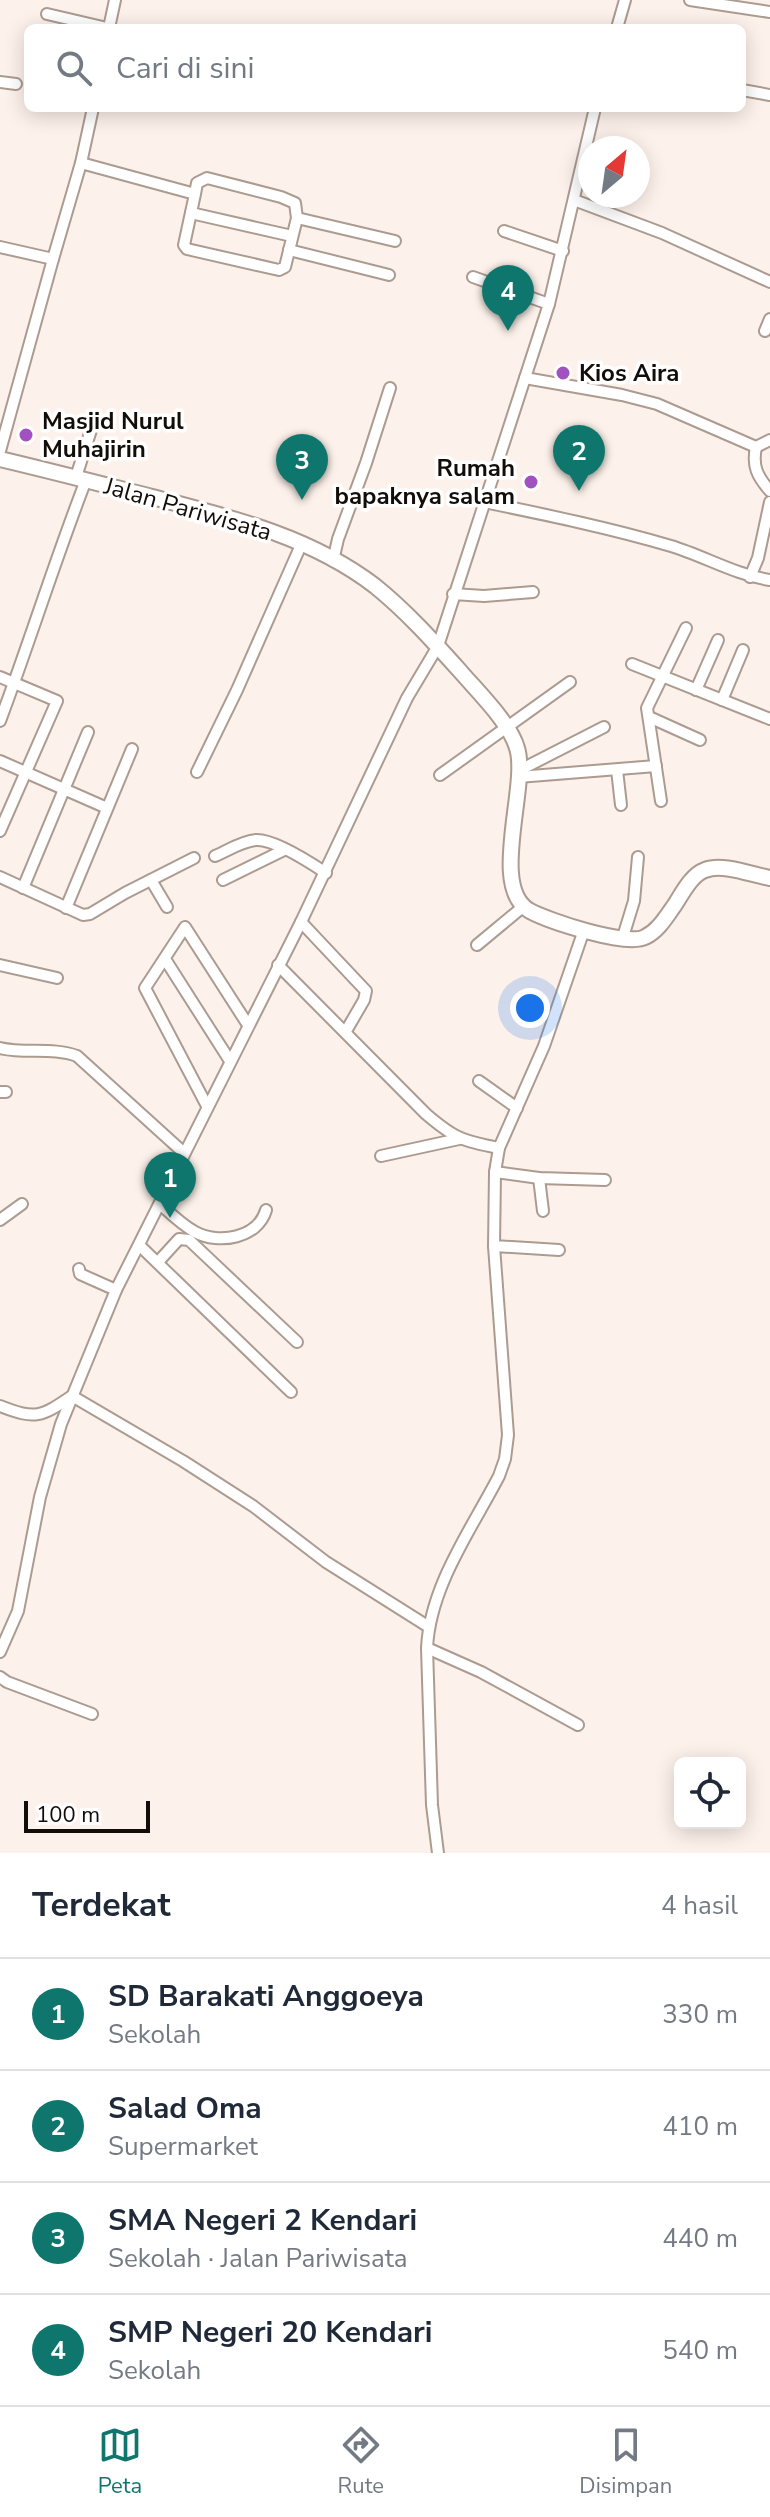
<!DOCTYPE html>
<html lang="id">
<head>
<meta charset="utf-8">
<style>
	body { margin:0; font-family:"Nunito Sans",sans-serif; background:#f6f6f7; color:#1f2937 }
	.controls { position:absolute; right:24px; bottom:24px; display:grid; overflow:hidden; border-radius:12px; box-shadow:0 4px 20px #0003 }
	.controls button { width:72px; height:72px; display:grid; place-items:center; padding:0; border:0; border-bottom:2px solid #e0e1e3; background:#fff; color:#1f2937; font:40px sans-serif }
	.compass { position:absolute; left:578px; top:136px; width:72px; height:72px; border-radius:50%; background:#fff; box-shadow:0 4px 20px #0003; rotate:29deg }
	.scale { position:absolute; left:24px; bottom:20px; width:126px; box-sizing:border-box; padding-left:8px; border:4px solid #130d09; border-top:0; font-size:22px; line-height:28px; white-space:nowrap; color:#130d09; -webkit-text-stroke:6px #fff; paint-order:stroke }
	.you { position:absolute; left:530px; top:1008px; width:28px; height:28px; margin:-20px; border:6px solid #fff; border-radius:50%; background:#1a73e8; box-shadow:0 0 0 12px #1a73e833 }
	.badge { display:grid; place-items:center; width:52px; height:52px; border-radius:50%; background:#0f766e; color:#fff; font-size:26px; font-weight:700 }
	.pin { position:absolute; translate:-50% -66px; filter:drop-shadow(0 2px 4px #0008) }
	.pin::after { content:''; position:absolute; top:42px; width:28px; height:24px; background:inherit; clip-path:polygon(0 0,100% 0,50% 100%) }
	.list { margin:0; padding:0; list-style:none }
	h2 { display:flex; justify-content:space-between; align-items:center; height:104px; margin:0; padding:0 32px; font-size:34px }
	h2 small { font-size:26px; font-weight:400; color:#747a83 }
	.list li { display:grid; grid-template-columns:52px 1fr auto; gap:24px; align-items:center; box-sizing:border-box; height:112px; padding:0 32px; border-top:2px solid #e0e1e3 }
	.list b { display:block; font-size:30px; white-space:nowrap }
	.list p { margin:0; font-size:26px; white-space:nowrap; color:#747a83 }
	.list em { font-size:26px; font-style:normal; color:#747a83 }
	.icon { flex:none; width:44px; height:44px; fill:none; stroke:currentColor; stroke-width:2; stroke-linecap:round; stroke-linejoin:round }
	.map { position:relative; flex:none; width:770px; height:1853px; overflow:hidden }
	.search { position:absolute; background:#fff; box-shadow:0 4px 20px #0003; left:24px; right:24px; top:24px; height:88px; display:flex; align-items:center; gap:20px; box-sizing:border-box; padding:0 28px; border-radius:12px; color:#747a83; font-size:30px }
	.sheet { height:552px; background:#fff }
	nav { display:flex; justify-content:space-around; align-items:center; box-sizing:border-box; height:112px; border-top:2px solid #e0e1e3; background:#fff; font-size:22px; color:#747a83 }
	nav a { display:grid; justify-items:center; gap:4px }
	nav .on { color:#0f766e }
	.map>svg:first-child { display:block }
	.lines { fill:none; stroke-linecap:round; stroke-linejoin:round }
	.street-casing { stroke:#ac9b90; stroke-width:14 }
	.secondary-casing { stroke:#ac9b90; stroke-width:18 }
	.street { stroke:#fff; stroke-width:10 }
	.secondary { stroke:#fff; stroke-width:14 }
	.poi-dot { fill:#a251c1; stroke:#fff; stroke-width:3 }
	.labels { text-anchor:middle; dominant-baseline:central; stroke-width:7; stroke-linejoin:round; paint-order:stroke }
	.poi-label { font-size:24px; font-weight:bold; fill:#130d09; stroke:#fff; text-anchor:start }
	.street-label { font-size:24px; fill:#130d09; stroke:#fff }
</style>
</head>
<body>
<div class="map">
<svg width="770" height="1853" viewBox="0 0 770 1853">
	<rect width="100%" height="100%" fill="#fdf2eb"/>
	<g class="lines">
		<g class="street-casing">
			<g id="street">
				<polyline points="690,0 770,12"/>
				<polyline points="47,14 107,28"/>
				<polyline points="109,28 115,0"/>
				<polyline points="617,28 625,0"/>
				<polyline points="0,82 16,84"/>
				<polyline points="742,90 770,95"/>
				<polyline points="81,163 195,194 184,245 187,249 279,270 285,267 297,218 295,203 281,197 207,178 197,183 195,194"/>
				<polyline points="574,200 662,233 770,282"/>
				<polyline points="191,213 292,236"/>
				<polyline points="297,218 395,241"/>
				<polyline points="504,231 563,251"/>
				<polyline points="0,247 53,259 81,163 93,108"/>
				<polyline points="289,250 389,275"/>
				<polyline points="473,277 549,304"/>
				<polyline points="765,331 770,319"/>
				<polyline points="525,378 622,395 657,404 756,447 770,440"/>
				<path d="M756,447C752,466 757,476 770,491"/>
				<polyline points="0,451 53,259"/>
				<polyline points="76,477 91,430"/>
				<path d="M484,502C547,515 610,528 671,546C704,556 736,575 770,580"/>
				<polyline points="333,561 338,539 366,463 390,388"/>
				<polyline points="750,577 758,558 770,502"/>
				<polyline points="453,594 484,596 533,592"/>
				<polyline points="632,664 770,719"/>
				<polyline points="0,677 57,701 0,831"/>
				<polyline points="696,690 718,640"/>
				<polyline points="722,700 743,650"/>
				<polyline points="649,717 700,740"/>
				<path d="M0,721C30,641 55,560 86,480"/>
				<polyline points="0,761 107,808"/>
				<polyline points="617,770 621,805"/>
				<polyline points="518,771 604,727"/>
				<polyline points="197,772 237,690 301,545"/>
				<polyline points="440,775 570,682"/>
				<polyline points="518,777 656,766"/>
				<polyline points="661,801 647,708 686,628"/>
				<path d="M215,856C227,851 242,841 256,840C274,839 311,863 326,873"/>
				<polyline points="0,877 83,915 90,914 125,893 194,858"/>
				<polyline points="151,880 167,907"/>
				<polyline points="223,880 284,850"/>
				<polyline points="23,888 88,732"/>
				<polyline points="66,908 132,749"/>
				<polyline points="301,922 366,991 364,1000 346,1031"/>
				<polyline points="622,940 634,901 638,857"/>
				<polyline points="477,945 524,906"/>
				<polyline points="165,959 230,1061"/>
				<polyline points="0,965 57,978"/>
				<path d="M278,965L426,1114C454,1138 462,1141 499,1148L544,1046L584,930"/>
				<path d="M0,1048C25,1054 53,1047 77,1056L184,1153"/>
				<polyline points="479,1081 517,1108"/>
				<polyline points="0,1092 6,1092"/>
				<polyline points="207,1106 145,988 185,927 248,1025"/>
				<polyline points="499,1148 495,1172 494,1246 559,1250"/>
				<polyline points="381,1156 459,1139"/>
				<polyline points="495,1172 539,1178 605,1180"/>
				<polyline points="539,1178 543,1211"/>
				<path d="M160,1204C171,1214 182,1225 195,1232C219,1245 258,1238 266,1210"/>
				<polyline points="0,1220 22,1204"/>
				<polyline points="139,1245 291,1392"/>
				<polyline points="158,1262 179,1239 189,1240 297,1342"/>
				<polyline points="79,1269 80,1274 116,1290"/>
				<path d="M0,1406C36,1420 41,1417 72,1396L183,1461L253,1506L326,1562L429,1627"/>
				<polyline points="427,1648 481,1672 578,1725"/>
				<polyline points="0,1652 18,1611 40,1497 61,1424 116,1290 301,922 407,698 438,646 549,304 595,108"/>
				<polyline points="0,1677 7,1682 92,1714"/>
				<path d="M438,1853L432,1805L427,1648C430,1586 471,1530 499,1476L505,1459L508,1435L494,1246"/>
			</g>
		</g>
		<g class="secondary-casing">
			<path id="secondary" d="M0,459C51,471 101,484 152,497C229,517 310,536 375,586C406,611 433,641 460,671C478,692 510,723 517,748C529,786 488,888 530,911C549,921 627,947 645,937C658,931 666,917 674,906C682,894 691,875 705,870C723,863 752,875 770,878"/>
		</g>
		<use href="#street" class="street"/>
		<use href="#secondary" class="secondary"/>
	</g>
	<g class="poi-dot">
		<circle cx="563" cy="373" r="8"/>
		<circle cx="26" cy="435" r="8"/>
		<circle cx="531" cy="482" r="8"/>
	</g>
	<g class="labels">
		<g class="poi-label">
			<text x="579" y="373">Kios Aira</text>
			<text x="42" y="421">Masjid Nurul<tspan x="42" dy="28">Muhajirin</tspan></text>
			<text x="515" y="468" text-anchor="end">Rumah<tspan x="515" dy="28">bapaknya salam</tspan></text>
		</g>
		<g class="street-label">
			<text transform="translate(188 509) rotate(16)">Jalan Pariwisata</text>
		</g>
	</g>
</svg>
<div class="controls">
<button><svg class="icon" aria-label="locate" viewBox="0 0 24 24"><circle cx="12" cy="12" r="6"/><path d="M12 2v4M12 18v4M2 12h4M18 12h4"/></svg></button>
</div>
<svg class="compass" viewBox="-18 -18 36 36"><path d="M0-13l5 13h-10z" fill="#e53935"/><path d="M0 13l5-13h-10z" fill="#747a83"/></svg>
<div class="scale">100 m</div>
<div class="you"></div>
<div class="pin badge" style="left:170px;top:1218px">1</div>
<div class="pin badge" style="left:579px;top:491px">2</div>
<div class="pin badge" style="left:302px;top:500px">3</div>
<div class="pin badge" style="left:508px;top:331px">4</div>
<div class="search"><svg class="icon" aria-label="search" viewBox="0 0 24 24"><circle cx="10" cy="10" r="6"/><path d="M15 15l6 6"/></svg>Cari di sini</div>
</div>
<section class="sheet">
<h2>Terdekat<small>4 hasil</small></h2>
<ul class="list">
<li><span class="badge">1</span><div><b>SD Barakati Anggoeya</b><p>Sekolah</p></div><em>330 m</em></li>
<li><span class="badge">2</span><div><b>Salad Oma</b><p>Supermarket</p></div><em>410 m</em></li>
<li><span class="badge">3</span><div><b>SMA Negeri 2 Kendari</b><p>Sekolah · Jalan Pariwisata</p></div><em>440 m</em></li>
<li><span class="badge">4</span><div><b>SMP Negeri 20 Kendari</b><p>Sekolah</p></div><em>540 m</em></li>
</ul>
</section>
<nav>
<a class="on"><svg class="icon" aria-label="map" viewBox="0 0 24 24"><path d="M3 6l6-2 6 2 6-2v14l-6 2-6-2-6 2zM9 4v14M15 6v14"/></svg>Peta</a>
<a><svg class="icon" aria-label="directions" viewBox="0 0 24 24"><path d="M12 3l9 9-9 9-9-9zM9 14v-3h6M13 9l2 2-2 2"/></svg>Rute</a>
<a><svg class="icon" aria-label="saved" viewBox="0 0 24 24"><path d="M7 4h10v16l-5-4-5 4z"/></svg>Disimpan</a>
</nav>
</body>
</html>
